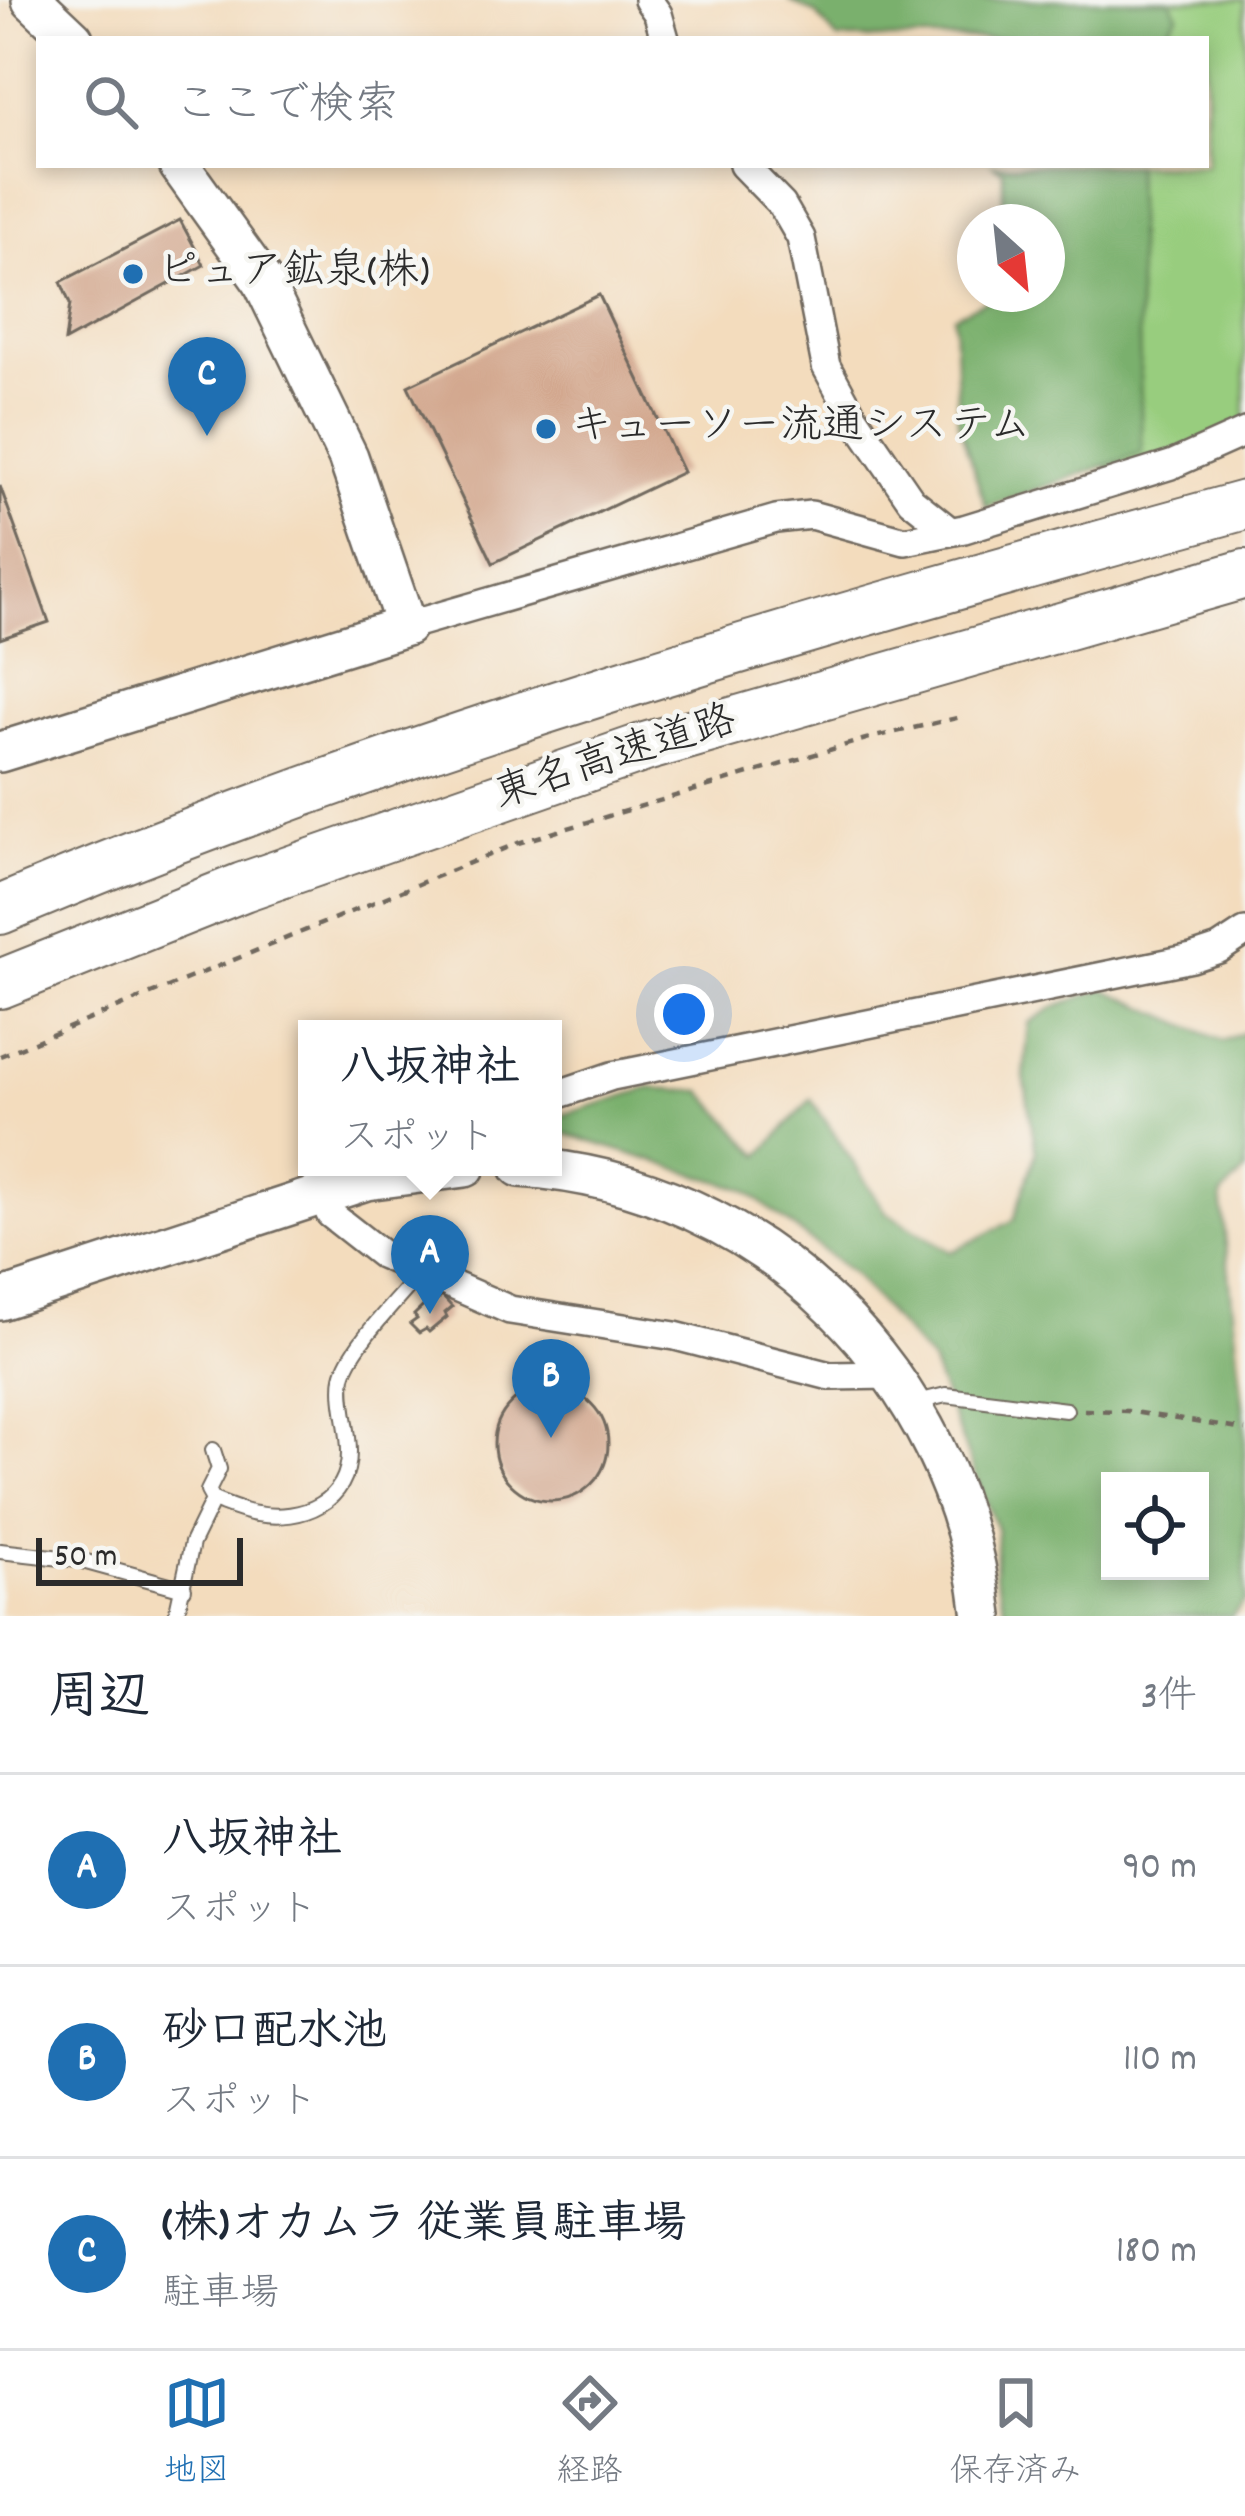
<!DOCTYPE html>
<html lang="ja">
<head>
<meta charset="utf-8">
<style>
	body { margin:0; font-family:Dekko,"Klee One",sans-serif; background:#f2f2f3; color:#1f2937 }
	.controls { position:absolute; right:36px; bottom:36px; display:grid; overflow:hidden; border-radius:0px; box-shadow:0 6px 18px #0003 }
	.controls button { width:108px; height:108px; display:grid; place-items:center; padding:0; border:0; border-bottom:3px solid #e0e1e3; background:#fff; color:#1f2937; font:60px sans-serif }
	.compass { position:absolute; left:957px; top:204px; width:108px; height:108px; border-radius:50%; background:#fff; box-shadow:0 6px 18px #0003; rotate:153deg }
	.scale { position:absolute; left:36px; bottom:30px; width:207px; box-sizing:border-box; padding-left:12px; border:6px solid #2b2b2b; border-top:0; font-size:33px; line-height:42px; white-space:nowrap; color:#2b2b2b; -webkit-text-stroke:9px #f6f6f2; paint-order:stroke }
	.you { position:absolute; left:684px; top:1014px; width:42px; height:42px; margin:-30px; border:9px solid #fff; border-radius:50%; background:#1a73e8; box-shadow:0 0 0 18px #1a73e833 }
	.badge { display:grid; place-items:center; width:78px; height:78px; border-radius:50%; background:#1f6fb2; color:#fff; font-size:39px; font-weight:700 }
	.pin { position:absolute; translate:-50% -99px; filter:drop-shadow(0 3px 6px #0008) }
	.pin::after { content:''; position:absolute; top:63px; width:42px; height:36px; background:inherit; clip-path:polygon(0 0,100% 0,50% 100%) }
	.popup { position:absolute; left:298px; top:1020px; width:264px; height:156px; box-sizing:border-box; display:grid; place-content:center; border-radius:0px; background:#fff; filter:drop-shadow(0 3px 9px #0005); font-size:39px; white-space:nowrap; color:#747a83 }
	.popup b { font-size:45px; color:#1f2937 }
	.popup::after { content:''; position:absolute; left:50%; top:100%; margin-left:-24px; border:24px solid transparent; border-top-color:#fff }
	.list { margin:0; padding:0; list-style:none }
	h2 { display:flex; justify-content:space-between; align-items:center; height:156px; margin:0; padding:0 48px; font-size:51px }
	h2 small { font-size:39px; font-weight:400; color:#747a83 }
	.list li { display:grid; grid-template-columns:78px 1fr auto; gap:36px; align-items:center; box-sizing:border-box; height:192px; padding:0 48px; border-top:3px solid #e0e1e3 }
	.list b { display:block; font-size:45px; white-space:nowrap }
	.list p { margin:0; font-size:39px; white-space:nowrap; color:#747a83 }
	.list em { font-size:39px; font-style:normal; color:#747a83 }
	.icon { flex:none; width:66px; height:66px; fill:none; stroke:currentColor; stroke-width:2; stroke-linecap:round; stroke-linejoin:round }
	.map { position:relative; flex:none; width:1245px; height:1616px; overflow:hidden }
	.search { position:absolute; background:#fff; box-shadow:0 6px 18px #0003; left:36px; right:36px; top:36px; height:132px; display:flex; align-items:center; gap:30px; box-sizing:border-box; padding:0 42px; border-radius:0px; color:#747a83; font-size:45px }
	.sheet { height:732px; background:#fff }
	nav { display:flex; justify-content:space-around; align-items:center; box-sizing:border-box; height:168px; border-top:3px solid #e0e1e3; background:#fff; font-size:33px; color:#747a83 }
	nav a { display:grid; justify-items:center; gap:6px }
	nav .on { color:#1f6fb2 }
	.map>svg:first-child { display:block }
	.green { fill:#98cd7e; stroke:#627c54; stroke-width:3 }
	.forest { fill:#7ab06d; stroke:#526e4c; stroke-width:3; fill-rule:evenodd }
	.building { fill:#d3a88f }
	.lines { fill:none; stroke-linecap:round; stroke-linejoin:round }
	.lane-casing { stroke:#71695e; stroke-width:18 }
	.street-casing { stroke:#71695e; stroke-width:32 }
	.secondary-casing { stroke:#71695e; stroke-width:44 }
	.highway-casing { stroke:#71695e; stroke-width:52 }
	.path { stroke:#71695e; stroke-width:4.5; stroke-dasharray:9 9; stroke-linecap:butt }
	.lane { stroke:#fff; stroke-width:14 }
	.street { stroke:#fff; stroke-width:27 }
	.secondary { stroke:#fff; stroke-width:39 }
	.highway { stroke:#fff; stroke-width:48 }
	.poi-dot { fill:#1f6fb2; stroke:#f6f6f2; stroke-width:4.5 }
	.labels { text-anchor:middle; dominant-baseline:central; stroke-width:9; stroke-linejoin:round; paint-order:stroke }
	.poi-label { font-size:42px; fill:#2b2b2b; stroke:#f6f6f2; text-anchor:start }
	.street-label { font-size:42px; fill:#2b2b2b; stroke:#f6f6f2 }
</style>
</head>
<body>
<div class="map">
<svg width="1245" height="1616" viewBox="0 0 1245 1616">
	<rect width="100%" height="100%" fill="#f6f6f2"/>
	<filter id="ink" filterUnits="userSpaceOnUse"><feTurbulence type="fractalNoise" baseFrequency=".00833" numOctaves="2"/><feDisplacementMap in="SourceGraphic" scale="24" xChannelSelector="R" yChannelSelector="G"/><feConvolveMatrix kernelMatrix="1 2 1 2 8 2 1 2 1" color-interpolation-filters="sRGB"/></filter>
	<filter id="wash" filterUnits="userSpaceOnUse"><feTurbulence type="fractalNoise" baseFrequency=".004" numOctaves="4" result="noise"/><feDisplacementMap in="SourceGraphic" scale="48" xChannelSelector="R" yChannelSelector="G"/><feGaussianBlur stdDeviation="2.7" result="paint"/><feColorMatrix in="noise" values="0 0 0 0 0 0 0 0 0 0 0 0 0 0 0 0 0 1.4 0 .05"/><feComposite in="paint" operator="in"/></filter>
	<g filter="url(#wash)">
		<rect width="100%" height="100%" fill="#f3dcbd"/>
		<polygon class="green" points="1128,0 1245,0 1245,421 1173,453 1109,474 1072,250 1089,165 1206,165 1206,39 1129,39"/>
		<g class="forest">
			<polygon points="788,0 1170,0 1178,15 1160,39 837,39 816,14"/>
			<polygon points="994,165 1135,165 1142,453 986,507 958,421 954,316 999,294 1047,294 1047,222 1003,222 1003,171"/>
			<path d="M1104,989L1223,1041L1245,1032V1171L1221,1196L1245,1426V1601L1232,1616H1007L995,1575L997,1530L931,1362L852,1273L744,1189L553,1130V1118L650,1088L702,1091L760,1156L811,1099L886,1212L951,1252L1014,1220L1036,1152L1024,1077L1029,1023L1056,1006ZM1110,1481H1200V1571H1110Z"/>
		</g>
		<g id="blocks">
			<g class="building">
				<polygon points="180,220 204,265 65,341 70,304 61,282"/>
				<polygon points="599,295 683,472 493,563 408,386"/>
				<polygon points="0,486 49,622 0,639"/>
				<polygon points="442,1296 452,1307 445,1313 447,1317 429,1332 426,1329 419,1333 410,1324 417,1319 414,1315 431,1299 434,1303"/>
				<circle cx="551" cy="1444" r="57"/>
			</g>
		</g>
	</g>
	<g filter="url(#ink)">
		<use href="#blocks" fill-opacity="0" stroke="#71695e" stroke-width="3"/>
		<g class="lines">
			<g class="lane-casing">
				<g id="lane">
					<polyline points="913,1403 946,1395 1066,1410"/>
					<path d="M213,1500C227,1505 242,1512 257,1514C302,1522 350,1502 349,1451C349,1428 339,1400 343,1377C349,1347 400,1298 420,1273"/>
					<polyline points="0,1551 79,1560 184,1589"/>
					<polyline points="176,1616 192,1543 213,1500 208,1491 219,1469 213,1450"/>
				</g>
			</g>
			<g class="street-casing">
				<g id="street">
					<polyline points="648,0 658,14 665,39"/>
					<polyline points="743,165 782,205 801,238 826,366 852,414 911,500 950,531"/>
					<polyline points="406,626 776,519 811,515 905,541 964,529 1171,465 1245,432"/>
					<polyline points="553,1096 612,1076 1192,958 1219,949 1245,932"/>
					<polyline points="323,1193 330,1214 381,1254 510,1310 675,1336 830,1376 892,1375"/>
				</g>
			</g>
			<g class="secondary-casing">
				<g id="secondary">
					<polyline points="32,0 73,39"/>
					<polyline points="0,752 406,626 348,457 263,282 179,165"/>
					<path d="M520,1167C763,1182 957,1376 983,1616"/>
					<polyline points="0,1300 366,1180 465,1167"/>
				</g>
			</g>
			<g class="highway-casing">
				<g id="highway">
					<path d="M0,910C402,739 824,621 1245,505"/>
					<polyline points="0,984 243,887 645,747 1245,574"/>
				</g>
			</g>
			<g class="path">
				<polyline points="0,1056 518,843 866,739 961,717"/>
				<polyline points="1084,1410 1127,1411 1245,1430"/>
			</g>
			<use href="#lane" class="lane"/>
			<use href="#street" class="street"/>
			<use href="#secondary" class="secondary"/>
			<use href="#highway" class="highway"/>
		</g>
	</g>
	<g class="poi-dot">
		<circle cx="133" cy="274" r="12"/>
		<circle cx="546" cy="429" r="12"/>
	</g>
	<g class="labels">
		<g class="poi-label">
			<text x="157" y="274">ピュア鉱泉(株)</text>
			<text x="570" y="429">キューソー流通システム</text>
		</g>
		<g class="street-label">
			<text transform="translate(616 760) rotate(-18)">東名高速道路</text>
		</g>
	</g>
</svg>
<div class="controls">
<button><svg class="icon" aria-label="locate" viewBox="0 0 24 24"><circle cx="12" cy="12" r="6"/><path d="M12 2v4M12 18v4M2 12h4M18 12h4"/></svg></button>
</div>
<svg class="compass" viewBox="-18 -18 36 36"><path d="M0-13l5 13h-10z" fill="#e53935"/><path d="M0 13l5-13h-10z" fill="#747a83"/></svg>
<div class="scale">50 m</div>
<div class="you"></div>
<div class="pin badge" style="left:430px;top:1314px">A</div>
<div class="popup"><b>八坂神社</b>スポット</div>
<div class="pin badge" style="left:551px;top:1438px">B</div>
<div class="pin badge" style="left:207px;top:436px">C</div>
<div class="search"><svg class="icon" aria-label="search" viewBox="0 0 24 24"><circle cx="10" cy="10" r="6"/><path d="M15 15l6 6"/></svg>ここで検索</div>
</div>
<section class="sheet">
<h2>周辺<small>3件</small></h2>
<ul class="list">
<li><span class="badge">A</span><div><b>八坂神社</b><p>スポット</p></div><em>90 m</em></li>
<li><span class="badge">B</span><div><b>砂口配水池</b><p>スポット</p></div><em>110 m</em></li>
<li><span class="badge">C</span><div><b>(株)オカムラ 従業員駐車場</b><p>駐車場</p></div><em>180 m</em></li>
</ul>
</section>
<nav>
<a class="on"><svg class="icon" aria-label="map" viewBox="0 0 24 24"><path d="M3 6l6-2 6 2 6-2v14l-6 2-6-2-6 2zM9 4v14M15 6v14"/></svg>地図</a>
<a><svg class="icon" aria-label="directions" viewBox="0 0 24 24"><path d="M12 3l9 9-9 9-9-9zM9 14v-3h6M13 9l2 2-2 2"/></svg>経路</a>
<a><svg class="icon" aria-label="saved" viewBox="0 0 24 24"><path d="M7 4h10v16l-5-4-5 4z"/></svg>保存済み</a>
</nav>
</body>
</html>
